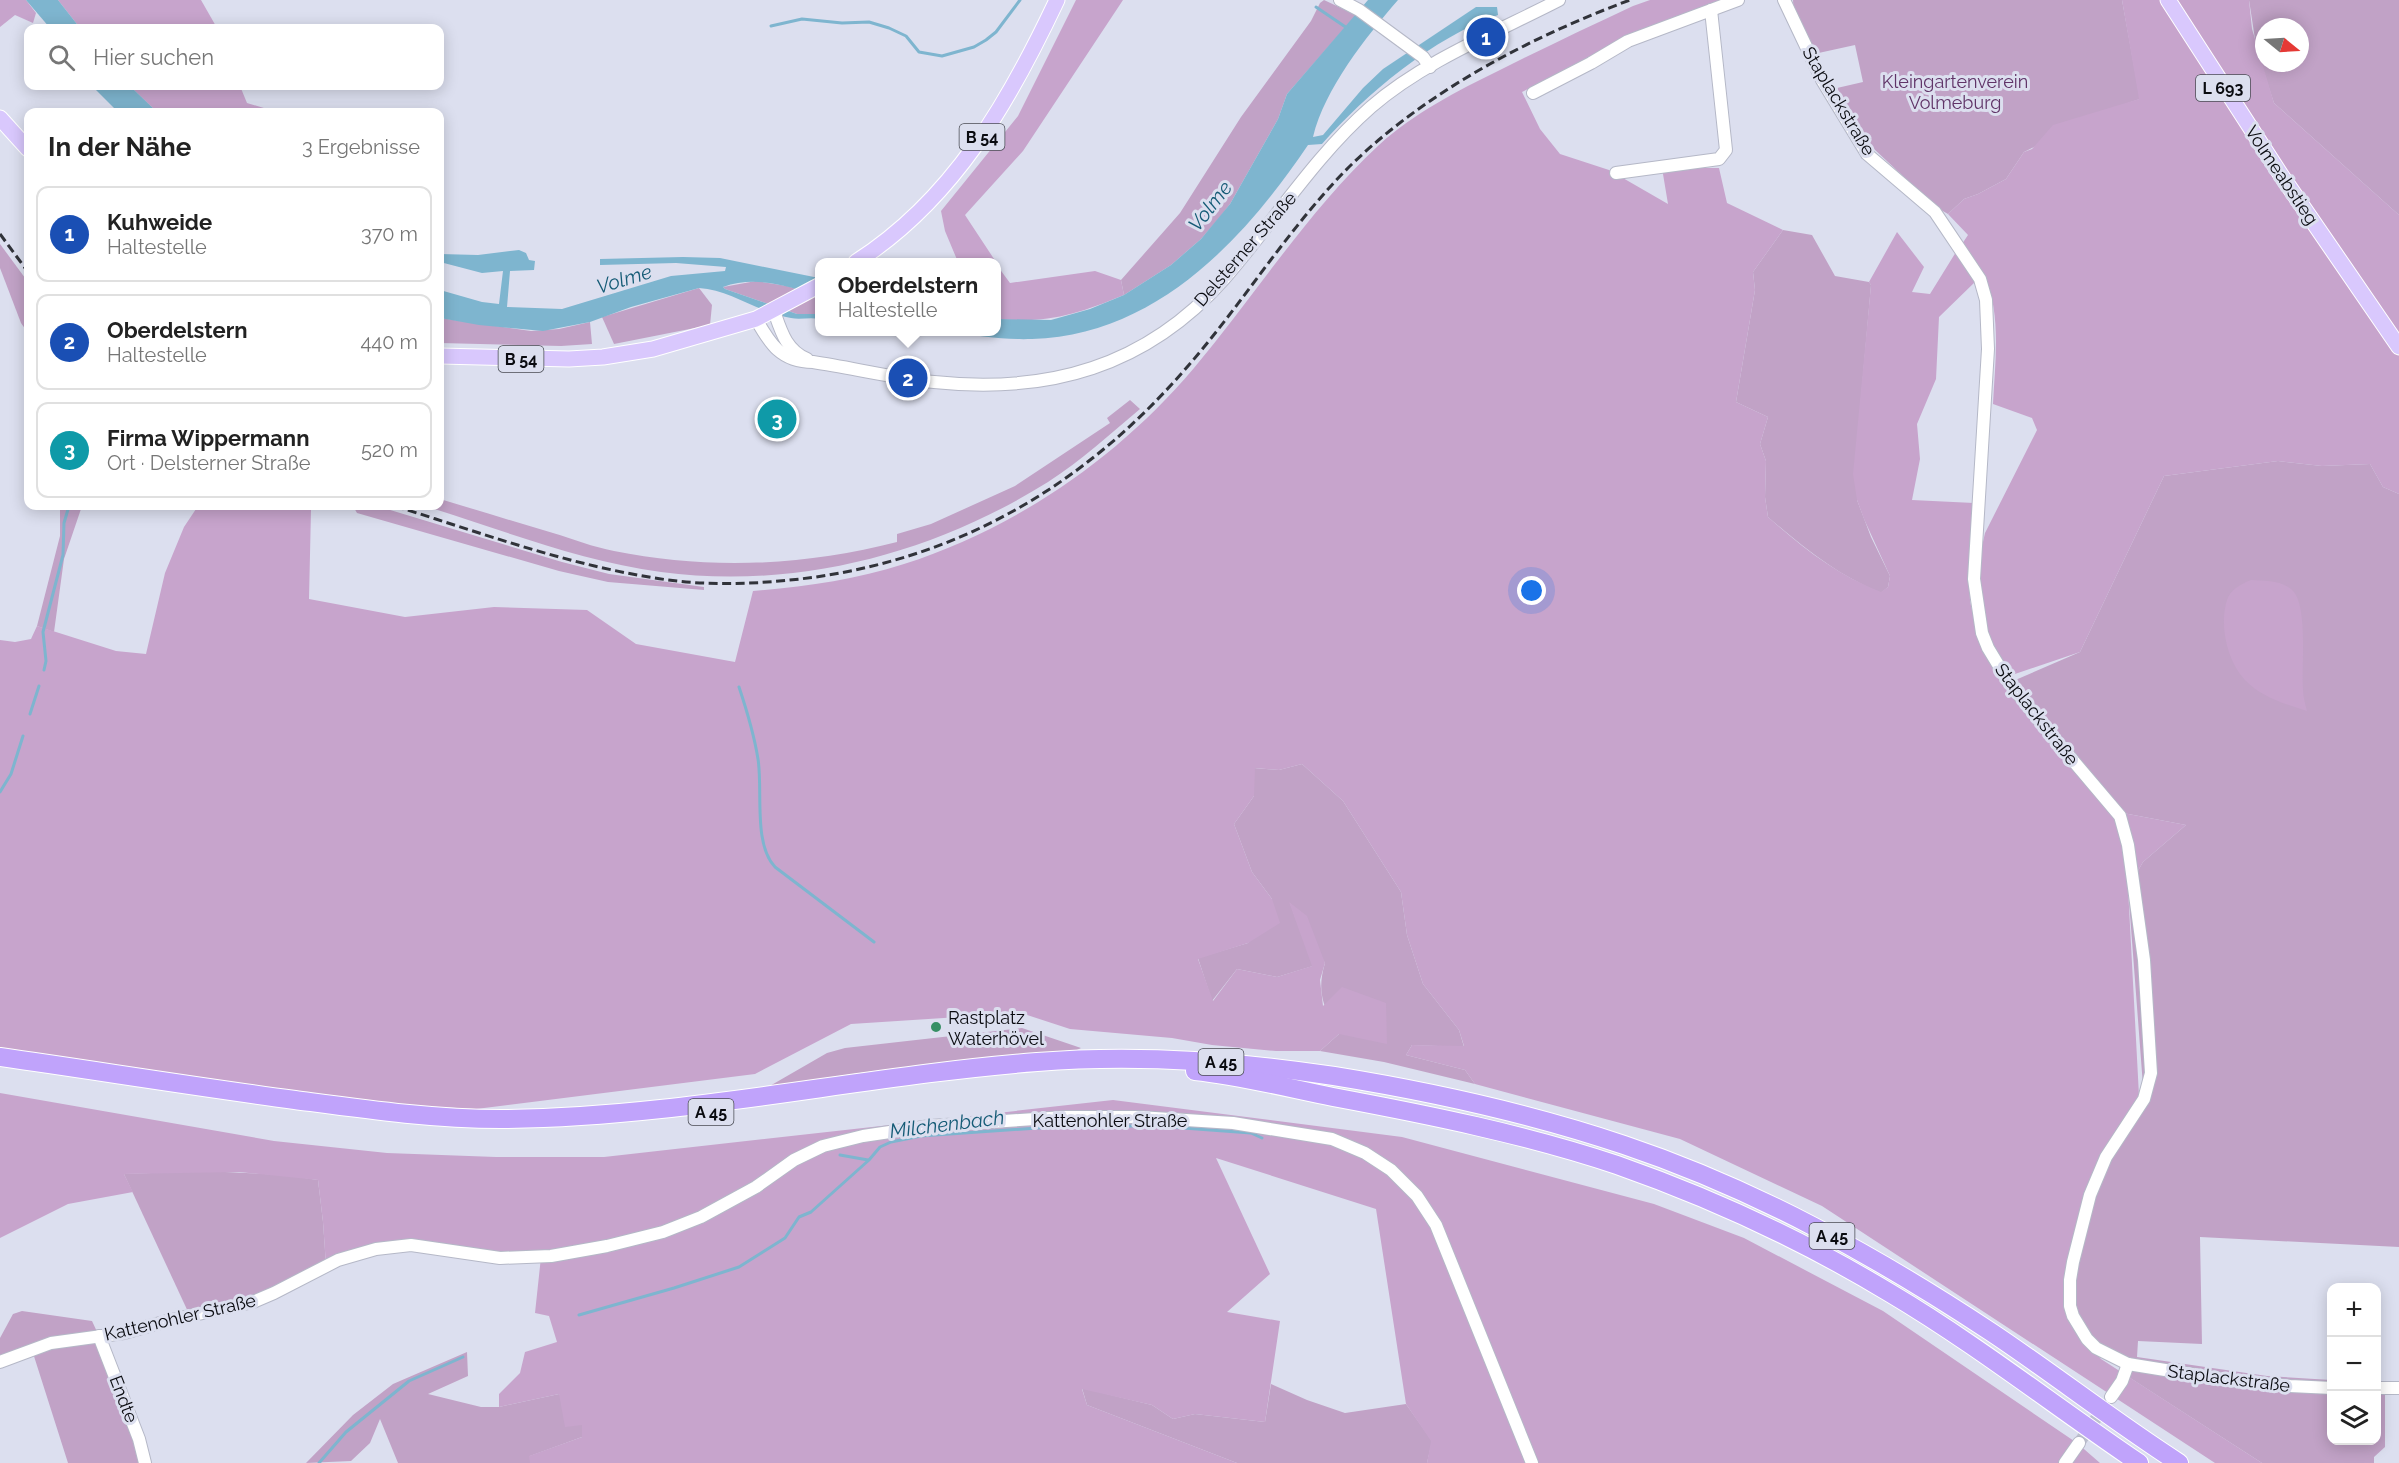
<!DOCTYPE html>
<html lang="de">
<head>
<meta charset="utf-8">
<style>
	body { margin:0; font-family:Raleway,sans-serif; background:#f2f2f2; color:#222 }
	.controls { position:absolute; right:18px; bottom:18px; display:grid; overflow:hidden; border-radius:12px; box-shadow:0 3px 15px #0003 }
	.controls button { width:54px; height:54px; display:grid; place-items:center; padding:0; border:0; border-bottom:2px solid #e0e0e0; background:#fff; color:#222; font:30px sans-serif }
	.compass { position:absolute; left:2255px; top:18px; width:54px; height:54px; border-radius:50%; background:#fff; box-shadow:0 3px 15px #0003; rotate:108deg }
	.you { position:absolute; left:1532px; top:591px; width:21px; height:21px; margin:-15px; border:4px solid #fff; border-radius:50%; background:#1a73e8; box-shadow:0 0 0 9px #1a73e833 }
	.badge { display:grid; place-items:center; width:39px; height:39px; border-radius:50%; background:#7c3aed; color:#fff; font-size:20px; font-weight:700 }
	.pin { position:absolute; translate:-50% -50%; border:3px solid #fff; box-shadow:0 2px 6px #0006 }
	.popup { position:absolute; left:815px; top:258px; width:186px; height:78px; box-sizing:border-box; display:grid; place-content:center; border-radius:12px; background:#fff; filter:drop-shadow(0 2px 4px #0005); font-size:20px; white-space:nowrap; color:#767676 }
	.popup b { font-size:22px; color:#222 }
	.popup::after { content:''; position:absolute; left:50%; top:100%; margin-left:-12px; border:12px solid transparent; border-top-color:#fff }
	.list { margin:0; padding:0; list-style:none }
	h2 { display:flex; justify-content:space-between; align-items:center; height:78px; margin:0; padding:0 24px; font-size:26px }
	h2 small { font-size:20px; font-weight:400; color:#767676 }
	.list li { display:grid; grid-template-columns:39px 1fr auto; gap:18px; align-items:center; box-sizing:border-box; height:96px; margin:0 12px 12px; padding:0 12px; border:2px solid #e0e0e0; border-radius:12px }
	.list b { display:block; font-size:22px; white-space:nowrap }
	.list p { margin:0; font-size:20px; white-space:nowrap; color:#767676 }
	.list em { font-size:20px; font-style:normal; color:#767676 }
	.icon { flex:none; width:33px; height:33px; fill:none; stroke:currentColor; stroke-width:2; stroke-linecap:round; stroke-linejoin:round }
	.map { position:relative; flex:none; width:2399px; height:1463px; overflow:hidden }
	.search { position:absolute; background:#fff; box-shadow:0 3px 15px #0003; left:24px; top:24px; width:420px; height:66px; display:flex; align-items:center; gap:15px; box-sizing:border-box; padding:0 21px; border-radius:12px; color:#767676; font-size:22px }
	.panel { position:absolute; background:#fff; box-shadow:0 3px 15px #0003; left:24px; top:108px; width:420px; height:402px; border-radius:12px }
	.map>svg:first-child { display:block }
	.green { fill:#c1a2c6; fill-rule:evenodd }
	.forest { fill:#c7a4cc }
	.water { fill:#7eb5cf }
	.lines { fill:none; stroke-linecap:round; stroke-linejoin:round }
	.stream { stroke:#7eb5cf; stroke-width:3 }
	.minor-tunnel { stroke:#bcbfce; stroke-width:12; stroke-dasharray:12 6; stroke-linecap:butt }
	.minor-casing { stroke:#b5b8c7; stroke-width:14 }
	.major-casing { stroke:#fff; stroke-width:17 }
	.highway-casing { stroke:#fff; stroke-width:20 }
	.minor { stroke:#fff; stroke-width:12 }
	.major { stroke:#d9c8fd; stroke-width:15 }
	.highway { stroke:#c0a3fb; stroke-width:18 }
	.rail { stroke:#31333a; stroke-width:3; stroke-dasharray:9 4.5; stroke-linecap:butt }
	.poi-dot { fill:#368f64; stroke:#dcdfef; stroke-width:2 }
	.labels { text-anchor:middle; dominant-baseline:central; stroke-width:6; stroke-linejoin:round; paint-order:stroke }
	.shield { fill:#dcdfef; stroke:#494b53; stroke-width:1.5 }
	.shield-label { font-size:16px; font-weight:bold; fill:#0a0b10 }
	.park-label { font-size:18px; fill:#603468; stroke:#dcdfef }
	.street-label { font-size:18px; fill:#0a0b10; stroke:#dcdfef }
	.poi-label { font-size:18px; fill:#0a0b10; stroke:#dcdfef; text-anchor:start }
	.water-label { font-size:20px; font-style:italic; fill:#155b76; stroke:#dcdfef }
</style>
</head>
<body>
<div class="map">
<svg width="2399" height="1463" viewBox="0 0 2399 1463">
	<rect width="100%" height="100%" fill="#dcdfef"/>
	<g class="green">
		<polygon points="1324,0 1356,15 1287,94 1278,119 1230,204 1220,217 1201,239 1171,265 1124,295 1121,280 1180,213 1241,117 1311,21 1320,3"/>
		<polygon points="1793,0 2122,0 2140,99 2116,107 2024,152 2006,179 1978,194 1964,199 1948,214 1936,207 1873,148 1837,88 1863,82 1855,45 1814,54 1794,16"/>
		<path d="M2249,0H2399V215L2274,103L2257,52ZM2264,27H2300V63H2264Z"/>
		<path d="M1783,230L1812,235L1835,276L1869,282L1871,285L1857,443V500L1871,537L1890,576L1888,587L1881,593C1837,575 1804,548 1768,517L1765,497L1766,461L1760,444L1768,417L1736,402L1755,290L1753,272Z"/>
		<polygon points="0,244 28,282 28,333 21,323 0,268"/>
		<polygon points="756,281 787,286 819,296 819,314 797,314 725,289 723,287"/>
		<polygon points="699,288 712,305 710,325 614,344 602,317"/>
		<polygon points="440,318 531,331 559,329 590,322 592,344 561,346 440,343"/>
		<path d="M1130,400L1140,409C1110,434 1081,461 1048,482C933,554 796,590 661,572C580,561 502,530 425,506H440V499C477,510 515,522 553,533C573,539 593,547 614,551C708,570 804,566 897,542V534L931,524L1015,486L1110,423L1107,418Z"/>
		<polygon points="2278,461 2322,466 2370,464 2383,487 2399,494 2399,1247 2200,1237 2202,1344 2138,1341 2137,1357 2267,1376 2331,1380 2331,1388 2128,1364 2096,1348 2070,1306 2090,1195 2144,1099 2128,888 2143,862 2186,825 2123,813 2013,681 2080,652 2164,476"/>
		<polygon points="60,506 82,506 64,559 54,632 37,626 60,536"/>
		<polygon points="353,506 377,506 562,562 609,574 704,587 704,590 608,582 559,571 357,513"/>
		<path d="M1302,764L1343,801L1401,892L1407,935L1423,984L1459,1030L1464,1047L1412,1045L1406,1055L1465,1070L1475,1084L1384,1062L1320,1051L1339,1034C1324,1008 1316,993 1325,963L1290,903L1313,966L1277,977L1237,969L1212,1001L1198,958L1248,943L1272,899L1252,872L1234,824L1254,796V768L1279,770Z"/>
		<path d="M1022,1028L1081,1048L1077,1050C973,1058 871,1070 768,1087L827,1053L845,1048Z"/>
		<polygon points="205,1171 285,1175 318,1180 323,1222 326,1265 291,1284 190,1316 124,1174"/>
		<polygon points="22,1311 92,1321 99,1336 145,1463 68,1463 32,1350 0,1362 0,1338 13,1314"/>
		<polygon points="467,1352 468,1376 428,1394 481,1407 499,1407 559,1394 582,1425 582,1437 530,1456 530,1463 398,1463 380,1419 370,1443 351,1461 306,1463 353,1415 393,1384"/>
		<polygon points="2132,1370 2331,1391 2332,1440 2376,1440 2377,1392 2385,1392 2385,1447 2374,1457 2374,1463 2262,1463 2127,1376"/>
		<polygon points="1271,1384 1307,1400 1345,1413 1406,1404 1432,1441 1427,1463 1237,1463 1087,1405 1082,1388 1152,1405 1173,1419 1195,1414 1265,1422"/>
	</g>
	<g class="forest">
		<polygon points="0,0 26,0 36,13 33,23 15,15 0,27"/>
		<polygon points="58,0 201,0 217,28 80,28"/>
		<polygon points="1076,0 1123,0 1023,151 965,215 996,262 958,262 945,231 941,211 1018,116"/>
		<path d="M1650,0H1726L1636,32L1522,92L1540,129L1560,154L1609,170L1668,204L1662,168H1719L1727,203L1783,230L1753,272L1755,290L1736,402L1768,417L1760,444L1766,461L1765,497L1768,517C1803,548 1837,575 1881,592L1888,587L1890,576L1864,519L1857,500L1853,474L1871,285L1869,282L1897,232L1924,267L1912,292L1930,294L1956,252L1976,281L1939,317L1936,379L1917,424L1920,459L1912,500L1974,503L1969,555L1970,601L1978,637L2123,813L2186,825L2143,862L2128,888L2139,1096L2105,1153L2069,1260L2067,1317L2101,1359L2262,1463H2215L1822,1206L1680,1139L1475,1084L1465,1070L1406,1055L1412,1045L1464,1046L1459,1030L1423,984L1407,935L1401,892L1343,801L1302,764L1279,770L1255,768L1254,796L1234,824L1252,872L1272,899L1280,923L1248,943L1198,959L1213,1001L1237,969L1277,977L1312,966L1289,902L1307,916L1325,963L1320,980L1323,1006L1342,987L1386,1003L1387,1044L1339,1034L1320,1051H1276L1212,1045L1172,1038L1070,1029L1021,1013L851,1024L755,1074L476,1109L326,1101L0,1051V640L15,642L31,639L37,626L116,651L146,654L165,573L184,527L198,506H291L311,510L309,599L405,617L494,607L587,610L636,644L735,662L753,591C803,587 855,580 904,564C1016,528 1118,458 1194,368C1256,294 1308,211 1379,145C1414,113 1457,91 1500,70C1544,48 1588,27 1633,6Z"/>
		<path d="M2122,0H2249L2252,29L2274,103L2399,215V494L2383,487L2370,464L2322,466L2278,461L2164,476L2080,652L2012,675L1986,635L1980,579V555L1985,533L2037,430L2032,418L1993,404C1995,362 2002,314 1984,275C1978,263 1970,254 1962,244L1968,235L1948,214L1964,199L1978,194L2006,179L2024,152L2032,149L2053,125L2139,99Z"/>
		<polygon points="130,86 240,86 247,103 277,112 157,112"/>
		<path d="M996,264L1010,283L1095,271L1121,280L1124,295C1078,314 1047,324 997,319Z"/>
		<path d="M2251,580C2264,581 2280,580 2291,589C2309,603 2301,666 2303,689C2303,696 2305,704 2307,711C2285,704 2261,697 2245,680C2227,661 2219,625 2227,600C2230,590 2241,584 2251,580Z"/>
		<polygon points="0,1093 274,1141 387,1153 496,1157 604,1157 1113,1100 1402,1137 1654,1204 1744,1238 1883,1311 2077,1443 2100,1463 1427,1463 1431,1441 1406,1404 1376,1209 1216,1158 1270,1274 1227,1312 1280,1321 1265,1422 1195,1414 1173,1419 1152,1405 1082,1389 1087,1405 1237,1463 530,1463 529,1456 582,1437 582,1425 565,1427 559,1394 499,1407 499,1394 520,1373 525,1352 557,1342 549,1316 535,1313 541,1257 412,1245 326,1265 323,1222 318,1180 239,1172 124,1174 133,1192 68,1204 0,1238"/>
	</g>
	<g class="water">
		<polygon points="26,0 58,0 80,28 50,28"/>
		<path d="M1368,0H1398C1366,37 1325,88 1313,137L1323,135L1363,88L1383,69L1476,7H1497L1498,15C1434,37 1366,94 1322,144L1308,145C1243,241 1156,335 1032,339C1005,340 978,336 950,332H996L997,319L1051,320L1090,309L1124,295L1171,265L1201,239L1230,204L1278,119L1287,94Z"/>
		<polygon points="92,86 130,86 157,112 118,112"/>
		<path d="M519,250L526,253L529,260L535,261L534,270L510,271L507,307L562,309L671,276L725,271L726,267L676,263L600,265V259L683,257L720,258L819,278V296C788,286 755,275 723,287L725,289L797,314H819V319C810,317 800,320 791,318C759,313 731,290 699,288L631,307L590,322L543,331L479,325L440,318V290L482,302L499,304L503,271L482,273L440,262V254L478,255Z"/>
	</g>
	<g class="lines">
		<g class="stream">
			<polyline points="1316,7 1347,28"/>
			<polyline points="771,26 802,19 842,23 869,22 889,28 906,36 919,52 942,56 974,47 986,40 996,32 1020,0"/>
			<polyline points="44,670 46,661 43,632 63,555 64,523 69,506"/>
			<path d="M739,687C747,711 754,734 758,759C763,790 753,844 775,867L874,942"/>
			<polyline points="30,714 39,686"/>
			<polyline points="0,792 11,774 23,736"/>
			<polyline points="840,1155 868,1160"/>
			<polyline points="579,1315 674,1288 739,1267 785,1238 799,1217 811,1212 869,1160 880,1147 891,1142 921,1136 1067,1126 1156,1126 1251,1133 1262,1138"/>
			<polyline points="319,1463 346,1432 409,1381 463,1357"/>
		</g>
		<polyline class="minor-tunnel" points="2079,1443 2111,1397"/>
		<g class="minor-casing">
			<g id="minor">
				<polyline points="1340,0 1359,10 1423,57 1430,67"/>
				<polyline points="1784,0 1822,80 1867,154 1935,212 1980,279 1986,300 1988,349 1974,579 1982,633 1988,648 2008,681 2042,724 2120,816 2128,845 2144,960 2151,1073 2144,1099 2106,1157 2090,1195 2073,1262 2070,1280 2070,1306 2073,1316 2087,1339 2096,1348 2128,1364 2227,1380 2290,1386 2332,1388"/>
				<polyline points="1533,93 1591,63 1628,41 1738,0"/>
				<polyline points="1616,173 1719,159 1726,150 1711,10"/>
				<path d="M774,311C781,331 786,350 807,359"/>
				<path d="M756,319C770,344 781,362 813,362C853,368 893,378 934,382C1048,394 1146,367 1224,279C1273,223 1314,157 1371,107C1424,61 1497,32 1559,0"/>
				<polyline points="99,1336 139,1439 145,1463"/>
				<polyline points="0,1362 51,1343 124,1333 171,1320 253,1302 274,1293 338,1260 376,1249 411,1245 500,1258 551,1256 607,1246 663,1232 701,1217 756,1187 794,1160 823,1146 863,1136 930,1126 1065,1117 1139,1117 1233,1123 1332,1139 1365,1153 1391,1170 1417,1196 1436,1225 1532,1463"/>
				<polyline points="2376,1388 2399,1388"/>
				<polyline points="2111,1397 2122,1381 2128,1364"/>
				<polyline points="2065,1463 2079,1443"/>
			</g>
		</g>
		<g class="major-casing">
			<g id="major">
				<polyline points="2168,0 2281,175 2399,347"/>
				<polyline points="0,118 28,149"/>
				<path d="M856,262C953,200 1009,102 1057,0"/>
				<polyline points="440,356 569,359 603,357 653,349 756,319 820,285"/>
			</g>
		</g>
		<g class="highway-casing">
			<g id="highway">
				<path d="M0,1057C98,1071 197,1087 295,1100C363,1109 432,1119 501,1119C681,1118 858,1076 1037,1062C1136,1054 1236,1061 1334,1076C1433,1092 1529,1113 1624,1145C1755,1189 1876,1256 1991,1332C2054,1374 2115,1422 2179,1463"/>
				<path d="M1195,1071C1242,1076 1288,1088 1333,1097C1429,1115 1524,1134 1617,1165C1711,1198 1804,1241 1890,1293C1976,1344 2056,1407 2139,1463"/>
			</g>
		</g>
		<use href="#minor" class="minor"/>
		<use href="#major" class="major"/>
		<use href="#highway" class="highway"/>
		<g class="rail">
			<polyline points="0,234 28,272"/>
			<path d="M395,506C481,533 566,564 655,578C708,587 763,584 816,577C967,555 1089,481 1188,366C1242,304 1286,232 1344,172C1421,94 1528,38 1630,0"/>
		</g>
	</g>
	<circle class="poi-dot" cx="936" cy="1027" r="6"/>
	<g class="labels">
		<g class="shield">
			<rect x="2196" y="75" width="54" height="26" rx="4.5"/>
			<rect x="959.5" y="124" width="45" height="26" rx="4.5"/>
			<rect x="498.5" y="346" width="45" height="26" rx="4.5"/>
			<rect x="1198.5" y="1049" width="45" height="26" rx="4.5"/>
			<rect x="688.5" y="1099" width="45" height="26" rx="4.5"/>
			<rect x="1809.5" y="1223" width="45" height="26" rx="4.5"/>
		</g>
		<g class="shield-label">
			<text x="2223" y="88">L 693</text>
			<text x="982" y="137">B 54</text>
			<text x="521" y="359">B 54</text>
			<text x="1221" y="1062">A 45</text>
			<text x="711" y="1112">A 45</text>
			<text x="1832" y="1236">A 45</text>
		</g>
		<g class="park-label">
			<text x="1955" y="81">Kleingartenverein<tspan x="1955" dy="21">Volmeburg</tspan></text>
		</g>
		<g class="street-label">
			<text transform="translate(1839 101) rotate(59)">Staplackstraße</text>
			<text transform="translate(2282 175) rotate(56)">Volmeabstieg</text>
			<text transform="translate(1245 249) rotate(-49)">Delsterner Straße</text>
			<text transform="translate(2037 714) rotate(52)">Staplackstraße</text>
			<text x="1110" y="1120">Kattenohler Straße</text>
			<text transform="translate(180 1317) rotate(-13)">Kattenohler Straße</text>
			<text transform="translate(2229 1378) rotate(7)">Staplackstraße</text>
			<text transform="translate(124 1399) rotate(69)">Endte</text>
		</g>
		<g class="poi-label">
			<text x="948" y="1017">Rastplatz<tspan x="948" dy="21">Waterhövel</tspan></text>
		</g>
		<g class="water-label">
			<text transform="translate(1210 206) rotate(-52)">Volme</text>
			<text transform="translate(624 279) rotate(-17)">Volme</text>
			<text transform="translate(947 1124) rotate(-7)">Milchenbach</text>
		</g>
	</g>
</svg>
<div class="controls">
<button>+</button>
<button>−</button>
<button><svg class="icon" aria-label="layers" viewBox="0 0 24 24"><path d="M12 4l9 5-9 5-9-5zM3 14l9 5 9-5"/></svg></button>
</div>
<svg class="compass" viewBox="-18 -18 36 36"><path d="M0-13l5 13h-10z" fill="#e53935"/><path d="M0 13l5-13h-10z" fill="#767676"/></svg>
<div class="you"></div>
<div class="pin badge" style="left:1486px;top:37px;background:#1a4fb4">1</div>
<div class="pin badge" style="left:908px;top:378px;background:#1a4fb4">2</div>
<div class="popup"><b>Oberdelstern</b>Haltestelle</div>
<div class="pin badge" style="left:777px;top:419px;background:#0f9aa8">3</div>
<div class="search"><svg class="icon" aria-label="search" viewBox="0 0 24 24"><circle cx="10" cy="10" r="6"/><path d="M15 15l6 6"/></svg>Hier suchen</div>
<section class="panel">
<h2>In der Nähe<small>3 Ergebnisse</small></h2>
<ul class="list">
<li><span class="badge" style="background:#1a4fb4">1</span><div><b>Kuhweide</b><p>Haltestelle</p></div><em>370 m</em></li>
<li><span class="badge" style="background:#1a4fb4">2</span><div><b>Oberdelstern</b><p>Haltestelle</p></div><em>440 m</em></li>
<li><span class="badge" style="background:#0f9aa8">3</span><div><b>Firma Wippermann</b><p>Ort · Delsterner Straße</p></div><em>520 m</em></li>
</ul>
</section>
</div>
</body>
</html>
